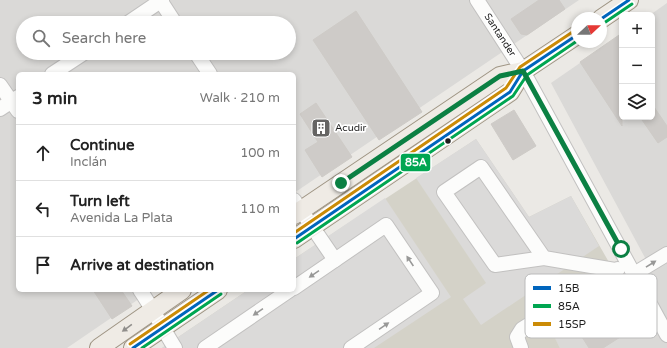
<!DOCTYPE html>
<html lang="en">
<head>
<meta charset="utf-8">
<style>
	body { margin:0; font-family:"Varela Round",sans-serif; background:#f2f2f2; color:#222 }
	.controls { position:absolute; right:12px; top:12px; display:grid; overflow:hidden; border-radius:6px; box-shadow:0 2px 6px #0003 }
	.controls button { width:36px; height:36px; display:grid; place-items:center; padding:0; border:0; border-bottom:1px solid #e0e0e0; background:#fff; color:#222; font:20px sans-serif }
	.compass { position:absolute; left:571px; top:12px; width:36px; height:36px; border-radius:50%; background:#fff; box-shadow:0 2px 6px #0003; rotate:68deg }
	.stop { position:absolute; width:12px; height:12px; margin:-9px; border:3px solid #0b8043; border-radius:50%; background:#fff }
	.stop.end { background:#0b8043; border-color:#fff; box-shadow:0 1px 4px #0008 }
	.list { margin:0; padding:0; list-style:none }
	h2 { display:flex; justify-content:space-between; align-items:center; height:52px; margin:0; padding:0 16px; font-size:17px }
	h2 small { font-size:13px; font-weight:400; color:#767676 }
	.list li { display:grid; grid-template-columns:26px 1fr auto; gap:12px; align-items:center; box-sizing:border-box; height:56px; padding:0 16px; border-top:1px solid #e0e0e0 }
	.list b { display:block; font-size:15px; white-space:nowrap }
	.list p { margin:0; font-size:13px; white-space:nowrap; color:#767676 }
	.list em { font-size:13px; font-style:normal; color:#767676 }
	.icon { flex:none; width:22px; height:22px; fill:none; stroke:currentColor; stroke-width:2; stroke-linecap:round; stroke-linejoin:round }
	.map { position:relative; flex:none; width:667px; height:348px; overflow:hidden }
	.search { position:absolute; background:#fff; box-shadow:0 2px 6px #0003; left:16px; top:16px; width:280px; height:44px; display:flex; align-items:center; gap:10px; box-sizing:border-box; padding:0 14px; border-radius:22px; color:#767676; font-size:15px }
	.panel { position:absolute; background:#fff; box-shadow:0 2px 6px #0003; left:16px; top:72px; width:280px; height:220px; border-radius:6px }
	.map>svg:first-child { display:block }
	.residential { fill:#dad9d7; fill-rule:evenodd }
	.construction { fill:#d4d2c8 }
	.parking { fill:#dbdad9 }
	.building { fill:#cecbc8; stroke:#cecbc7 }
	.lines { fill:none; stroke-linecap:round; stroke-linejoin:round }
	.minor-casing { stroke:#c2c1c0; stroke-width:16 }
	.major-casing { stroke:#9f9584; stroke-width:20 }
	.minor { stroke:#fcfcfb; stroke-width:14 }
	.major { stroke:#efebe5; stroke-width:18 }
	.bus-1-casing { stroke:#fff; stroke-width:6 }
	.bus-2-casing { stroke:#fff; stroke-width:6 }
	.bus-3-casing { stroke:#fff; stroke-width:6 }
	.bus-1 { stroke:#0065bd; stroke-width:3 }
	.bus-2 { stroke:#00a651; stroke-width:3 }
	.bus-3 { stroke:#cb8b06; stroke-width:3 }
	.oneway { fill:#989897 }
	.oneway2 { fill:#908e8b }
	.route { stroke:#0b8043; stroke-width:5 }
	.bus-dot { fill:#1d1d1d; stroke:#fff; stroke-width:1.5 }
	.labels { text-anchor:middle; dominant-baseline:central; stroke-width:3.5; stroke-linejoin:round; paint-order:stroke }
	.street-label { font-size:10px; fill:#1d1d1d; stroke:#fff }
	.poi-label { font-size:10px; fill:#1d1d1d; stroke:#fff; text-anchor:start }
	.key { fill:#fff; stroke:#bbb; stroke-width:1 }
	.key-label { font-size:11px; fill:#1d1d1d }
	.line-badge { stroke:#fff; stroke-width:1.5 }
	.badge-label { font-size:11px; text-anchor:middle; font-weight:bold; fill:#fff }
</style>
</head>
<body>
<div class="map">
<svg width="667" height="348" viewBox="0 0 667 348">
	<rect width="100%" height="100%" fill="#ebe9e5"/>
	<g class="residential">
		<path d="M0,0H579L294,193V74H18V290H152L67,348H0ZM23,23H289V53H23Z"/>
		<polygon points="667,3 667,348 560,348 551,331 650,267 551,83 622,34 622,117 652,117 652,15 650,15"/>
	</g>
	<polygon class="construction" points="476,139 529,217 571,196 622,285 551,330 560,348 162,348 248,290 294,290 294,259"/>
	<g class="parking">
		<polygon points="476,139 529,217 571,196 599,246 481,325 463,299 486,283 416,178"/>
		<polygon points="385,198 451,297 374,348 162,348 248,290 294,290 294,259"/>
	</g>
	<g class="building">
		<polygon points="539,0 559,0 565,9 527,35 521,34 511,19"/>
		<polygon points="356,11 422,112 379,140 313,40"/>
		<polygon points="622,33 622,126 580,62"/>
		<polygon points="316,103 352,157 322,177 305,150 318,142 300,114"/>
		<polygon points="652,104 667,126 667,137 658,143 640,117 652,117"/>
		<polygon points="514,110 536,146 513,160 491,124"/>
		<polygon points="93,290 121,290 132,306 112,319"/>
		<polygon points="636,303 647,320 603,348 589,348 582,337"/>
	</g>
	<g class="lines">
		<g class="minor-casing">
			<g id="minor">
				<polyline points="160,0 175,23"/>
				<polyline points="477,0 523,71 667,335"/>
				<polyline points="128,23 162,0"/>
				<polyline points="196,53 210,74"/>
				<polyline points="52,74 84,53"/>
				<polyline points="0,85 18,111"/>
				<polyline points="0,109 18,97"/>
				<polyline points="294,200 335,260"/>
				<polyline points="544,258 481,167 444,192 495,265 544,258 615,270"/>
				<polyline points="634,274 667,254"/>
				<polyline points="294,288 386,225 432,293 351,348"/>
				<path d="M140,290C153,309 163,329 175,348"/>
				<polyline points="205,348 290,290"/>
				<polyline points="521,348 517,337 522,329 618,269"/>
			</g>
		</g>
		<g class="major-casing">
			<g id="major">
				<polyline points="601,19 629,0"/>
				<polyline points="294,215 500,76 523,71 577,35"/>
				<polyline points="294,239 510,92 523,71"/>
				<polyline points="99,348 182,290"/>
				<polyline points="133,348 218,290"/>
			</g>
		</g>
		<use href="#minor" class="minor"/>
		<use href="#major" class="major"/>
		<g class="bus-1-casing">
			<g id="bus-1">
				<polyline points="601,19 629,0"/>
				<polyline points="294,239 510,92 523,71 577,35"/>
				<polyline points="133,348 218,290"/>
			</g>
		</g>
		<g class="bus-2-casing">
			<g id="bus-2">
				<polyline points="604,23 632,4"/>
				<polyline points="297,243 513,96 527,75 577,41"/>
				<polyline points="142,348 221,294"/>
			</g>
		</g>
		<g class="bus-3-casing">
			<g id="bus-3">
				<polyline points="294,233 506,88 520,67 574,31"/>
				<polyline points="130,344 209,290"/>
			</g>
		</g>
		<use href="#bus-1" class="bus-1"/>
		<use href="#bus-2" class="bus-2"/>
		<use href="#bus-3" class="bus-3"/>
	</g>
	<defs><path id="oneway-solid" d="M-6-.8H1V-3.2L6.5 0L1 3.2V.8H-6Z"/></defs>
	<g class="oneway">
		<use href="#oneway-solid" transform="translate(410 261) rotate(-124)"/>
		<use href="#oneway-solid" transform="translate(651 264) rotate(-32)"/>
		<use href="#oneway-solid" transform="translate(314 274) rotate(146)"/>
		<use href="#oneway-solid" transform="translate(258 312) rotate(146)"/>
		<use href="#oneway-solid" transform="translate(384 326) rotate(-34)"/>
	</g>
	<use class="oneway2" href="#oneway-solid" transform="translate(127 328) rotate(144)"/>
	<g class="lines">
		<polyline class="route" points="341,183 500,76 523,71 621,249"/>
	</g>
	<defs>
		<g id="building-square" transform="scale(1)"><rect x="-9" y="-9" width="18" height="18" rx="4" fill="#656463" stroke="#fff"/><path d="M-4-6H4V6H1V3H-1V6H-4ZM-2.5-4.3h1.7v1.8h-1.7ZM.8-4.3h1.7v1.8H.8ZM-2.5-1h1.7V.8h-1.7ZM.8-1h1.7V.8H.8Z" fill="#fff"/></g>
	</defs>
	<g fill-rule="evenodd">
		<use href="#building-square" x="321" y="128"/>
	</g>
	<circle class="bus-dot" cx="448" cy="141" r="3.5"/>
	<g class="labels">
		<g class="street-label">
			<text transform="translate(500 35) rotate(57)">Santander</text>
		</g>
		<g class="poi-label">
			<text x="335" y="128">Acudir</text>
		</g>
	</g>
	<rect x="525" y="274" width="132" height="64" rx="6" class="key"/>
	<rect x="533" y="286" width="18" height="4" fill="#0065bd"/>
	<rect x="533" y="304" width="18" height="4" fill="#00a651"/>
	<rect x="533" y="322" width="18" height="4" fill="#cb8b06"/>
	<g class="key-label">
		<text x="558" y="292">15B</text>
		<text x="558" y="310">85A</text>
		<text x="558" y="328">15SP</text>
	</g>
	<rect class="line-badge" x="400" y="153" width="31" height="19" rx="4" fill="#00a651"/>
	<g class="badge-label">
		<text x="416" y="166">85A</text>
	</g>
</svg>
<div class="controls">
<button>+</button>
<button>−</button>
<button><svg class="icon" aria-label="layers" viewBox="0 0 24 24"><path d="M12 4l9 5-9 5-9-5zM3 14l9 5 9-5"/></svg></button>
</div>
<svg class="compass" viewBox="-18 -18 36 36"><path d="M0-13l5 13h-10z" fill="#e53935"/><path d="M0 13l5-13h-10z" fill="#767676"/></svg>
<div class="stop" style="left:621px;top:249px"></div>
<div class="stop end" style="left:341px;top:183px"></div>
<div class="search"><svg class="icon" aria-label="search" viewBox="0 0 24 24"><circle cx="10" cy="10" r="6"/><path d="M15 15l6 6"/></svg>Search here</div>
<section class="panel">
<h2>3 min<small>Walk · 210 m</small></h2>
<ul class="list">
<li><svg class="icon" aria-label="ahead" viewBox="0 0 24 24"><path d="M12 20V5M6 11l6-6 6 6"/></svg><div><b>Continue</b><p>Inclán</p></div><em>100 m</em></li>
<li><svg class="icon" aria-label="left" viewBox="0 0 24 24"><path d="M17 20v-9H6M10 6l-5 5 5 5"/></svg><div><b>Turn left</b><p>Avenida La Plata</p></div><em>110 m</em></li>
<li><svg class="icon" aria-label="arrive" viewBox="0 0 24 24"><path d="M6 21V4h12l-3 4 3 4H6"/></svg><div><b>Arrive at destination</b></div></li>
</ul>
</section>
</div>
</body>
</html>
